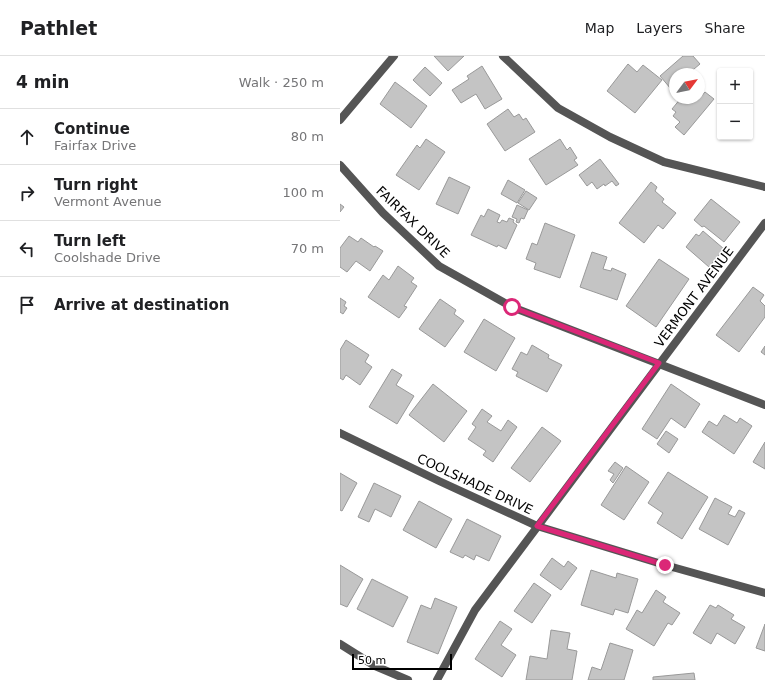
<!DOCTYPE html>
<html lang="en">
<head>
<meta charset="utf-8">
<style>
	body { margin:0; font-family:"DejaVu Sans",sans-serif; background:#f6f6f6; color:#202124 }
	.controls { position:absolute; right:12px; top:12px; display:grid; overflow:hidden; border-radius:4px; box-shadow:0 1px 3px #0004 }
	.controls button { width:36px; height:36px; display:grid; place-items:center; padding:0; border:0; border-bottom:1px solid #e0e0e0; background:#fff; color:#202124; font:20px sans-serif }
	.compass { position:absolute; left:329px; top:12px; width:36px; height:36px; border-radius:50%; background:#fff; box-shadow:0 1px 3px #0004; rotate:58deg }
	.scale { position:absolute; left:12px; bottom:10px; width:100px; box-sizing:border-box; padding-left:4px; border:2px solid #000; border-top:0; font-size:11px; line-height:14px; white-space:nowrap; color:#000; -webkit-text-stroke:3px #fff; paint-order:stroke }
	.stop { position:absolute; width:12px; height:12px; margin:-9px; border:3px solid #db2777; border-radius:50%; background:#fff }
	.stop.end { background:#db2777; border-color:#fff; box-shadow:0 1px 4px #0008 }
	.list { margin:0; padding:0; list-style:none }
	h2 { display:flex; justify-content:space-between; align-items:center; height:52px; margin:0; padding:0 16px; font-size:17px }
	h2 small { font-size:13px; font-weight:400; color:#757577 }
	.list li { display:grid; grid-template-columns:26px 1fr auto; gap:12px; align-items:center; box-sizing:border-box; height:56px; padding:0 16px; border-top:1px solid #e0e0e0 }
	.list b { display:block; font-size:15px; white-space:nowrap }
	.list p { margin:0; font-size:13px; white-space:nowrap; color:#757577 }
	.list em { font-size:13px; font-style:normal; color:#757577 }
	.icon { flex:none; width:22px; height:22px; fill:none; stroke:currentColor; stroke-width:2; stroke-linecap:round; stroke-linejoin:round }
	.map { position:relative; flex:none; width:425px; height:624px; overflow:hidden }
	header { display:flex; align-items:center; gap:24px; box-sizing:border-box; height:56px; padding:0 20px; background:#fff; border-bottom:1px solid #e0e0e0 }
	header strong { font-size:19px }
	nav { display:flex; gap:22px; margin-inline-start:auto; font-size:14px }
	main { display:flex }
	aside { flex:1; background:#fff }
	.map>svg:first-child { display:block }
	.building { fill:#c4c4c4; stroke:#999 }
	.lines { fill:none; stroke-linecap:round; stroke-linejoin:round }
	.minor { stroke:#555; stroke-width:8 }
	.route { stroke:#db2777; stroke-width:5 }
	.labels { text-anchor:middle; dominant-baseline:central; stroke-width:3; stroke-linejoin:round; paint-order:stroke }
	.street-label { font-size:13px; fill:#000; stroke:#fff }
</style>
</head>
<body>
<header>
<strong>Pathlet</strong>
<nav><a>Map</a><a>Layers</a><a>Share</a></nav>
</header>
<main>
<aside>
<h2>4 min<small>Walk · 250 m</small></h2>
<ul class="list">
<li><svg class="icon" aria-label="ahead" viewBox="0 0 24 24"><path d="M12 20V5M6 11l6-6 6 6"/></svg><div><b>Continue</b><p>Fairfax Drive</p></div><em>80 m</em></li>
<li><svg class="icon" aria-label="right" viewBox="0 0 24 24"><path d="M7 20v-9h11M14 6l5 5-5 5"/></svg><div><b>Turn right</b><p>Vermont Avenue</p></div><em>100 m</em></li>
<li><svg class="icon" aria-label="left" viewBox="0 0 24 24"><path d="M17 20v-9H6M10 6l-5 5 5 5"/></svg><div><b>Turn left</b><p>Coolshade Drive</p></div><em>70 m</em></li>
<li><svg class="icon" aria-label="arrive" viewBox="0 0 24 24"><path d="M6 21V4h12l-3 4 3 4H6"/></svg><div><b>Arrive at destination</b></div></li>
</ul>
</aside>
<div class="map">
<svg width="425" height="624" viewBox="0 0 425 624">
	<rect width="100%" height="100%" fill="#fff"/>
	<g class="building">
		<polygon points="94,0 124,0 108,15"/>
		<polygon points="343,0 353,0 360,8 348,18 335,18 335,29 331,33 320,20"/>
		<polygon points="288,8 297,16 303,9 322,24 295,57 267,35"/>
		<polygon points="142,10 162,43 145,53 136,38 121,47 112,34 129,23 127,20"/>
		<polygon points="85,11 102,27 90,40 73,24"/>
		<polygon points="55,26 87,50 71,72 40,48"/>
		<polygon points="365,36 374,43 344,79 335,71 340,66 333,60 336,56 332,53 341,42 355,42 358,44"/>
		<polygon points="168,53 174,61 179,58 183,64 186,62 195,76 165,95 147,68"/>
		<polygon points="86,83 105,96 79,134 56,119 77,89 80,92"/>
		<polygon points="220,83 227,94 230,91 237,102 234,104 238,109 206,129 189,103"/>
		<polygon points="260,103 279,128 276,130 272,125 265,130 264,128 257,133 252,126 247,130 239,119"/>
		<polygon points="109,121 130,131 118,158 96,148"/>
		<polygon points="168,124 185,134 177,147 161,138"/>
		<polygon points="311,126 317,131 315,135 324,143 322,146 336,157 323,173 318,169 304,187 279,167"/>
		<polygon points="186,135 197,142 189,154 178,147"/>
		<polygon points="371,143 400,166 384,186 364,170 362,171 354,164"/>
		<polygon points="0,148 4,151 0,156"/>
		<polygon points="177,149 188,154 184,163 181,162 179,167 176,166 177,163 172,161"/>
		<polygon points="148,153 160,159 157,166 160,167 162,164 167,166 169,162 174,164 173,166 177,169 166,193 158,189 157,191 131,179 141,159 144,161"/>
		<polygon points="205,167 235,179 220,222 194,213 196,207 186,203 192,187 197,189"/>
		<polygon points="363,175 384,193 369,211 346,191 356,178 359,180"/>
		<polygon points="9,180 18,186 21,182 34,191 35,190 43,195 30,215 16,205 7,216 0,211 0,192"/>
		<polygon points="252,196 267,201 263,213 271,215 272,212 286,218 277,244 240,231"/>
		<polygon points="319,203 349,223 316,271 286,250"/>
		<polygon points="58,210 74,222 71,226 77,230 64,250 67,251 59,262 28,241 43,219 49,224"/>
		<polygon points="413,231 424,239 420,245 425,250 425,261 399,296 376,279"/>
		<polygon points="0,242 6,246 4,250 7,252 3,258 0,256"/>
		<polygon points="100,243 116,254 114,258 124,265 105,291 79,273"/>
		<polygon points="144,263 175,282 156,315 124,296"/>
		<polygon points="6,284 29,299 25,306 32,311 20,329 6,319 3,324 0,322 0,294"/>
		<polygon points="192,289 209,299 208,302 222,309 207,336 176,320 178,316 172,313 181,296 187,299"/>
		<polygon points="425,290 425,299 421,296"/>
		<polygon points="52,313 62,319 56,329 74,340 57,368 29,351"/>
		<polygon points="93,328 127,355 104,386 69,359"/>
		<polygon points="331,328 360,348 345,372 331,362 317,383 302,373"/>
		<polygon points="142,353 152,360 147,366 161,375 168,364 177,371 153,406 143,399 146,395 128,383 136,371 132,368"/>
		<polygon points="384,359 397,367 400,362 412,370 394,398 362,376 369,365 377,370"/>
		<polygon points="202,371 221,385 190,426 171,412"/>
		<polygon points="326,375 338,383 329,397 317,388"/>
		<polygon points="425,386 425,413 413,406"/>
		<polygon points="275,406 283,412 273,427 270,424 274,418 268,415"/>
		<polygon points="286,410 309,426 284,464 261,449"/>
		<polygon points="328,416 368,441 342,483 317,467 323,457 308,447"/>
		<polygon points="0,417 17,427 2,455 0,454"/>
		<polygon points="34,427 61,440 51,461 35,453 29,466 18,461"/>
		<polygon points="375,442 392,451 388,458 395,461 399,454 405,457 388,489 359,473"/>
		<polygon points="79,445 112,463 96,492 63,474"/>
		<polygon points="127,463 161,480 149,505 136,499 134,504 125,499 123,502 110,496"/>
		<polygon points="212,502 224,511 228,505 237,512 221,534 200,519"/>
		<polygon points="0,509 23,523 7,551 0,548"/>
		<polygon points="251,514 276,522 277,517 298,523 288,557 275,553 273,559 241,549"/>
		<polygon points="32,523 68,541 53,571 17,553"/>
		<polygon points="194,527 211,539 192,567 174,555"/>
		<polygon points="316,534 326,541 323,546 340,557 332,569 328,567 314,590 286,573 297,554 302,557"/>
		<polygon points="95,542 117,551 98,598 67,586 81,549 91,553"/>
		<polygon points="370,549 376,552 378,549 394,559 391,563 405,571 395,588 377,577 371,588 353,577"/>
		<polygon points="160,565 172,573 161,589 176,599 162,621 135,603"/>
		<polygon points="425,568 425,595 416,592"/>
		<polygon points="211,574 230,577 227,593 237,595 232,624 186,624 190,600 207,603"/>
		<polygon points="270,587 293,594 284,624 248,624 252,611 261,614"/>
		<polygon points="354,617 355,624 313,624 313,621"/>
	</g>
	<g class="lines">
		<g class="minor">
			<polyline points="163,0 218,52 270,81 324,106 425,131"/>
			<polyline points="0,64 54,0"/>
			<polyline points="0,109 43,157 99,210 172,251 425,349"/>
			<polyline points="0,377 99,425 197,470 325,509 425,537"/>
			<polyline points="0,588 35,610 68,624"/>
			<polyline points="97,624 135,554 425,167"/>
		</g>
	</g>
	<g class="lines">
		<polyline class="route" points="172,251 319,307 197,470 325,509"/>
	</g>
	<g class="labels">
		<g class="street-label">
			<text transform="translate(73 166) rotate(44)">FAIRFAX DRIVE</text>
			<text transform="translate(354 241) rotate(-53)">VERMONT AVENUE</text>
			<text transform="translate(135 428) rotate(25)">COOLSHADE DRIVE</text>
		</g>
	</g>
</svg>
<div class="controls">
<button>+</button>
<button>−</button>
</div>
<svg class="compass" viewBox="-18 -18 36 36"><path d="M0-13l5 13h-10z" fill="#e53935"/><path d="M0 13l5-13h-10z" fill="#757577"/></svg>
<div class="scale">50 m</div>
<div class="stop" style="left:172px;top:251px"></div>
<div class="stop end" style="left:325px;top:509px"></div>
</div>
</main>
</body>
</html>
